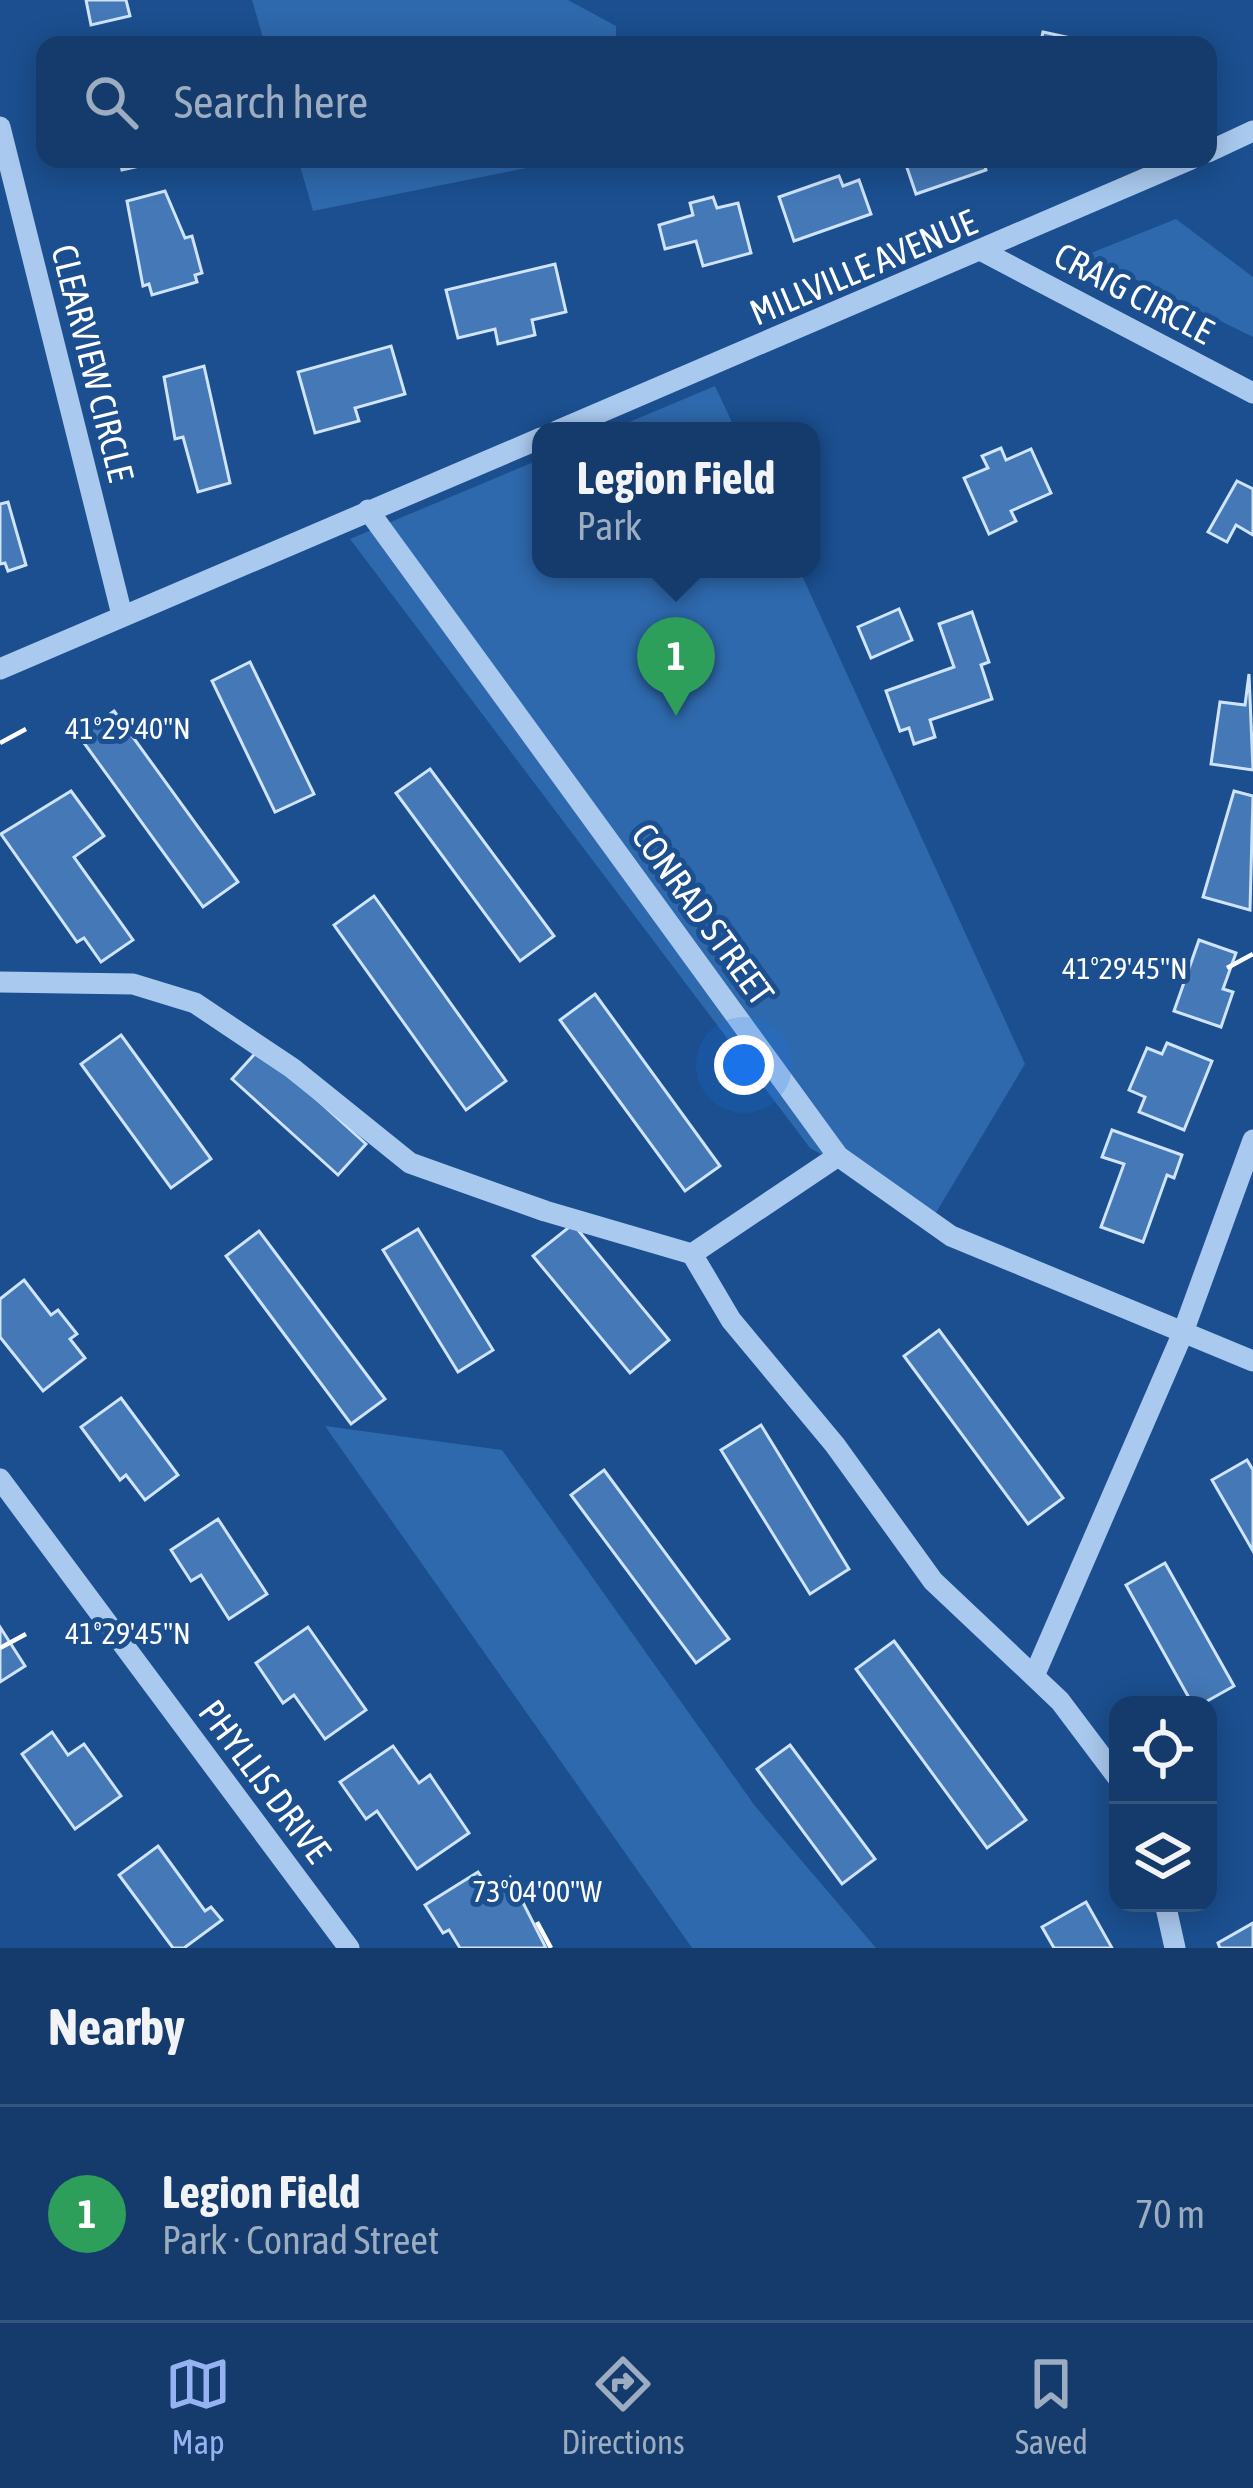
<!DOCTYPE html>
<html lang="en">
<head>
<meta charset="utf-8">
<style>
	body { margin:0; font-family:"Asap Condensed",sans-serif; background:#1d4271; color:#f1f3f6 }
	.controls { position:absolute; right:36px; bottom:36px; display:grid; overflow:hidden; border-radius:24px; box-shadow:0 6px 30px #0003 }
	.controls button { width:108px; height:108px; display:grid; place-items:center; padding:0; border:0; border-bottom:3px solid #33557e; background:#143b6b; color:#f1f3f6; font:60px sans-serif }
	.you { position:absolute; left:744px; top:1065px; width:42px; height:42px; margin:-30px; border:9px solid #fff; border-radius:50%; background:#1a73e8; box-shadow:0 0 0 18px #1a73e833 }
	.badge { display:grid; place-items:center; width:78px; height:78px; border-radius:50%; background:#95b2f1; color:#fff; font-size:39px; font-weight:700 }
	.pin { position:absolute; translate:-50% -99px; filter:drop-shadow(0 3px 6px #0008) }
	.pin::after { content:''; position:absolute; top:63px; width:42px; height:36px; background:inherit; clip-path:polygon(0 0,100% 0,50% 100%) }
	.popup { position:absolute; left:532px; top:422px; width:288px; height:156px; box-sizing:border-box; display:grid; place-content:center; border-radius:24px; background:#143b6b; filter:drop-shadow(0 3px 9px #0005); font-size:39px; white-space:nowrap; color:#9dadc1 }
	.popup b { font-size:45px; color:#f1f3f6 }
	.popup::after { content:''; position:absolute; left:50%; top:100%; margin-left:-24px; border:24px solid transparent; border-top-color:#143b6b }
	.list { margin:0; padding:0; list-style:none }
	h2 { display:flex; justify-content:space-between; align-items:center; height:156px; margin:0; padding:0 48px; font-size:51px }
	h2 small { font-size:39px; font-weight:400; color:#9dadc1 }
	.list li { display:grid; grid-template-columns:78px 1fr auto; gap:36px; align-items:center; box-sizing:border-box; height:216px; padding:0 48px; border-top:3px solid #33557e }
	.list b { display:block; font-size:45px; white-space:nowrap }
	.list p { margin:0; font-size:39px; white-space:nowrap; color:#9dadc1 }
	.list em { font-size:39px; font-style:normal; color:#9dadc1 }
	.icon { flex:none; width:66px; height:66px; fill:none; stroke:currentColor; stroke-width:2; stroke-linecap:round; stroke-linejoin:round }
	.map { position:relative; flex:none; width:1253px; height:1948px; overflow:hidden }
	.search { position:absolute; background:#143b6b; box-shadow:0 6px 30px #0003; left:36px; right:36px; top:36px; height:132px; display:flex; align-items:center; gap:30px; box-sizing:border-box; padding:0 42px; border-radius:24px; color:#9dadc1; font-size:45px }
	.sheet { height:372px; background:#143b6b }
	nav { display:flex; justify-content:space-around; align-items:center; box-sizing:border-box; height:168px; border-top:3px solid #33557e; background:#143b6b; font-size:33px; color:#9dadc1 }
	nav a { display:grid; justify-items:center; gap:6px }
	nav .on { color:#95b2f1 }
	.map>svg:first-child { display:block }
	.green { fill:#2e69ad }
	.building { fill:#4478b7; stroke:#cfe3fa; stroke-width:3 }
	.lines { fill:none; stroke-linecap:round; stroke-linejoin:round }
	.minor { stroke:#a9c9ee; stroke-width:21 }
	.ticks { fill:none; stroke:#fff; stroke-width:4.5 }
	.labels { text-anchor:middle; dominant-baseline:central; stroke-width:10; stroke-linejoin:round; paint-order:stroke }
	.street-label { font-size:36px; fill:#fff; stroke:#1b4f8f }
	.ticks-label { font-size:30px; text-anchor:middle; fill:#fff; stroke:#1b4f8f; stroke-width:10; stroke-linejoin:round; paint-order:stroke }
</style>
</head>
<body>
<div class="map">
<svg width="1253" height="1948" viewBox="0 0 1253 1948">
	<rect width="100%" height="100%" fill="#1b4f8f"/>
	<g class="green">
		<polygon points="252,0 568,0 616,26 616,45 265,45"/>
		<polygon points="298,159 571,159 313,211"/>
		<polygon points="1176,219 1253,277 1253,337 1086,255"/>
		<polygon points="715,386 736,431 608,431"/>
		<polygon points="541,459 541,569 799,569 1025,1064 934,1216 810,1148 350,539"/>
		<polygon points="325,1426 502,1450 755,1806 876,1948 692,1948"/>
	</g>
	<g class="building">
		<polygon points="86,0 126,0 130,16 91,25"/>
		<polygon points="1043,32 1103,45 1040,45"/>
		<polygon points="120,159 157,159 158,162 122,170"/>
		<polygon points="904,159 983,159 986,170 916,194"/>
		<polygon points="839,176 843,186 859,180 871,214 794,241 779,197"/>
		<polygon points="165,191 185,238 192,236 202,273 195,275 197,282 152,295 149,284 143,286 127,201"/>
		<polygon points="713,197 717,208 738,203 751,253 703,266 696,241 665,249 659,225 693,215 690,203"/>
		<polygon points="555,264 566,312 532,320 535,335 498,344 495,329 458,338 446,290"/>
		<polygon points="391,346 405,394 355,408 359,421 315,433 298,372"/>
		<polygon points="204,366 230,483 198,492 183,437 175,439 164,377"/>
		<polygon points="1001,448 1006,460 1031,449 1051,493 1011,511 1016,521 989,534 964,478 988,468 982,456"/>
		<polygon points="1237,481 1253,489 1253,535 1236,525 1227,542 1208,532"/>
		<polygon points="8,502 26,565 8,571 5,563 0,564 0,504"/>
		<polygon points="899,609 912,640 871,658 858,627"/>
		<polygon points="972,612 989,662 981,665 992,699 930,720 935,737 914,744 909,728 900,731 886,691 954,667 939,624"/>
		<polygon points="250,662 314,794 275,812 212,681"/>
		<polygon points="1249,674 1253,770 1211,764 1220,702 1245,705"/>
		<polygon points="114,711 238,882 203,907 79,736"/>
		<polygon points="430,769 554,936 520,961 396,793"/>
		<polygon points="71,791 104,836 74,857 133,940 101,962 84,938 77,942 1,834"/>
		<polygon points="1234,791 1253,796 1250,910 1203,897"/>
		<polygon points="374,896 506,1081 466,1110 334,925"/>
		<polygon points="1199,940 1236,953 1223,989 1233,992 1221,1027 1174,1011"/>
		<polygon points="595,994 720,1166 685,1191 560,1020"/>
		<polygon points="121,1035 211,1159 171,1188 81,1064"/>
		<polygon points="1167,1043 1212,1061 1184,1130 1139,1112 1145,1097 1129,1090 1147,1048 1162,1054"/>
		<polygon points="260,1048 366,1144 338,1175 232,1079"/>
		<polygon points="1112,1130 1182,1155 1174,1178 1167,1175 1143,1242 1101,1227 1124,1164 1102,1157"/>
		<polygon points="573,1224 669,1340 630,1373 533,1256"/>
		<polygon points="418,1229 493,1350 458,1372 383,1250"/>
		<polygon points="259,1231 385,1399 351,1424 226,1256"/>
		<polygon points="24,1280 51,1315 58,1310 77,1334 70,1339 85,1358 43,1391 0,1337 0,1299"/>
		<polygon points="939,1330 1063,1498 1028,1524 904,1356"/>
		<polygon points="121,1398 178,1475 145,1500 126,1475 120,1480 81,1427"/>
		<polygon points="761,1425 849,1569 810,1594 721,1450"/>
		<polygon points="1247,1460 1253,1470 1253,1551 1212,1480"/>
		<polygon points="604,1470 729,1639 696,1663 571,1495"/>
		<polygon points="218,1519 267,1594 229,1619 201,1575 191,1581 171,1550"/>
		<polygon points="1165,1563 1234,1686 1200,1705 1193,1705 1126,1585"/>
		<polygon points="0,1627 25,1666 0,1682"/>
		<polygon points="308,1627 366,1710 325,1739 294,1695 283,1703 256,1663"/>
		<polygon points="894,1641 1026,1820 987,1848 856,1669"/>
		<polygon points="52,1732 68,1755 84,1744 121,1796 75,1829 22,1754"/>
		<polygon points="790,1745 875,1859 842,1884 757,1769"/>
		<polygon points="393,1746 419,1783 430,1775 469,1833 417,1869 377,1811 366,1819 340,1782"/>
		<polygon points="158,1846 205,1911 211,1907 222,1920 184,1948 173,1948 119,1875"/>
		<polygon points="478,1872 490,1890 510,1877 546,1948 460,1948 449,1930 443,1933 425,1905"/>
		<polygon points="1086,1902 1112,1948 1054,1948 1042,1927"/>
		<polygon points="1253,1923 1253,1948 1220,1948 1218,1943"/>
	</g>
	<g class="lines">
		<g class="minor">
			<polyline points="0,127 122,615"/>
			<polyline points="1208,152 1253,131"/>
			<polyline points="984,252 1253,393"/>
			<polyline points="557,431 1191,159"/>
			<polyline points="368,510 838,1156 951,1236 1253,1361"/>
			<polyline points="0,669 541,438"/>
			<polyline points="0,982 133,984 195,1003 292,1068 410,1163 545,1211 692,1254 731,1320 835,1445 933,1581 1060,1701 1118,1778"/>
			<polyline points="692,1254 838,1156"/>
			<polyline points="0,1479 349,1948"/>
			<polyline points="1034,1676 1182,1335 1253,1140"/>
			<polyline points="1165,1903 1175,1948"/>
		</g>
	</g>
	<path class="ticks" d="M0,743L26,729M1227,968L1253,954M0,1648L26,1634M537,1922L551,1948"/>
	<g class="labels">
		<g class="street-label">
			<text transform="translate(863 267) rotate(-23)">MILLVILLE AVENUE</text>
			<text transform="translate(1134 293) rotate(28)">CRAIG CIRCLE</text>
			<text transform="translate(93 363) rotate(76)">CLEARVIEW CIRCLE</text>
			<text transform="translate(703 914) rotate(54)">CONRAD STREET</text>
			<text transform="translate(265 1781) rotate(53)">PHYLLIS DRIVE</text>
		</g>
	</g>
	<g class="ticks-label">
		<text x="128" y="739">41°29'40"N</text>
		<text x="1125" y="979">41°29'45"N</text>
		<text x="128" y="1644">41°29'45"N</text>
		<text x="537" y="1902">73°04'00"W</text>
	</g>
</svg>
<div class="controls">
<button><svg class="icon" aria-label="locate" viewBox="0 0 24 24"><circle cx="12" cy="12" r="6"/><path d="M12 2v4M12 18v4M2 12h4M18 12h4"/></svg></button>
<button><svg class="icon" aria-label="layers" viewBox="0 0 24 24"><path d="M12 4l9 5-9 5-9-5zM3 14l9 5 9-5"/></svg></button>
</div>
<div class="you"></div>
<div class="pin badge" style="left:676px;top:716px;background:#2e9e5b">1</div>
<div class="popup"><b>Legion Field</b>Park</div>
<div class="search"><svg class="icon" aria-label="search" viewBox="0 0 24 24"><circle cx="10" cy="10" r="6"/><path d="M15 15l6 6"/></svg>Search here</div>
</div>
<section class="sheet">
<h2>Nearby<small></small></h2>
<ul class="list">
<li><span class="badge" style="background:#2e9e5b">1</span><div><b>Legion Field</b><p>Park · Conrad Street</p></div><em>70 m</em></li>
</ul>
</section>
<nav>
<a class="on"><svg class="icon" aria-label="map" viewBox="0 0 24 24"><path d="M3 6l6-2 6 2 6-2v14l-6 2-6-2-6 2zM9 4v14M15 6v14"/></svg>Map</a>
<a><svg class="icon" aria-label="directions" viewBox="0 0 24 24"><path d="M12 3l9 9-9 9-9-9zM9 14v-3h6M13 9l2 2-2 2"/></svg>Directions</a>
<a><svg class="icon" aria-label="saved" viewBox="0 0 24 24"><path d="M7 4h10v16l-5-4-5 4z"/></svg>Saved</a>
</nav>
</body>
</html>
